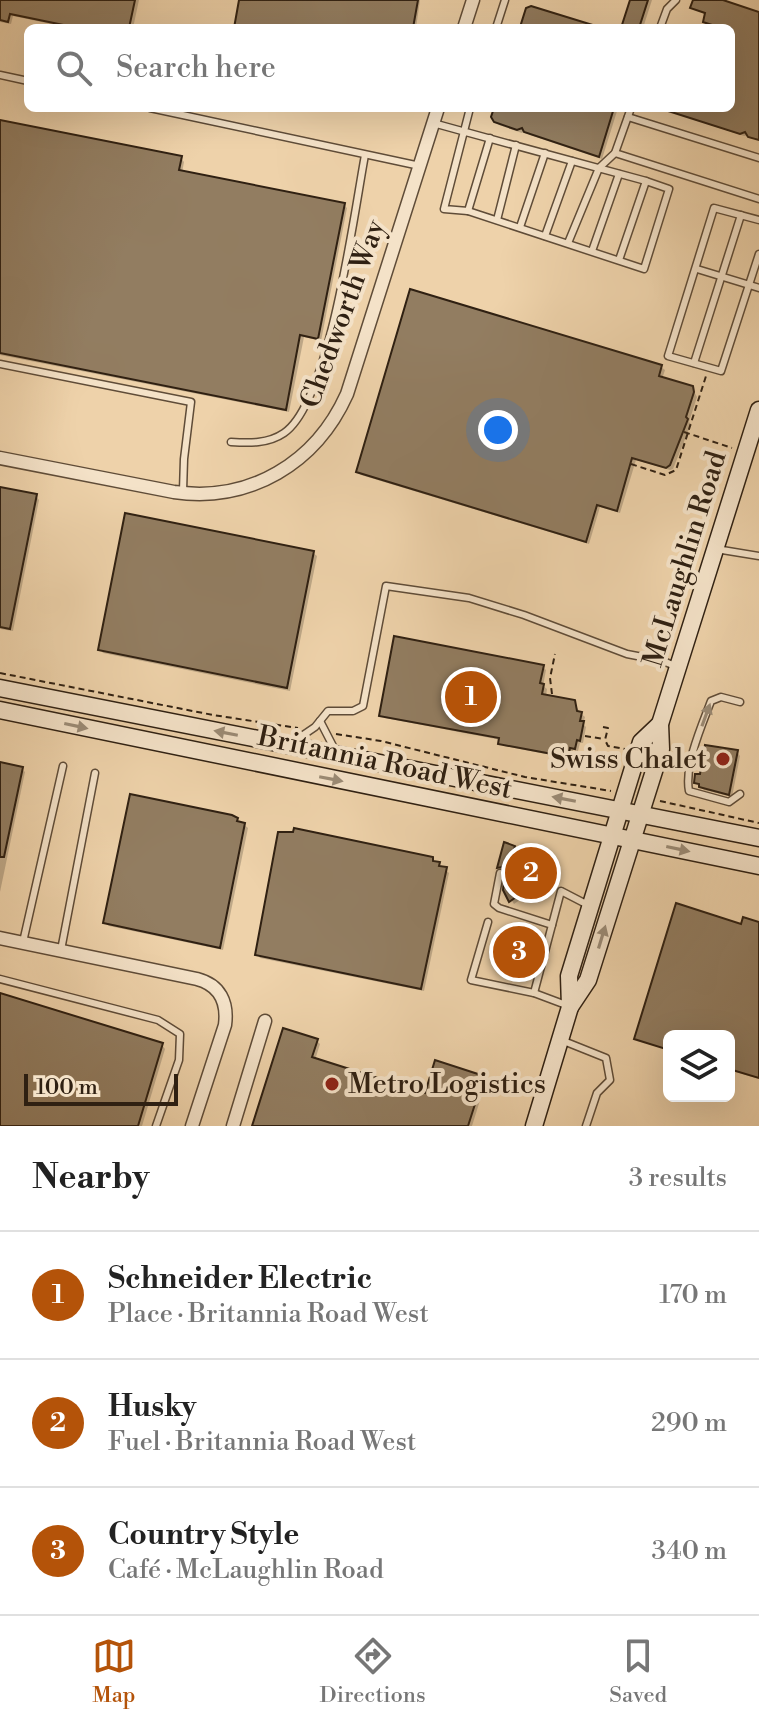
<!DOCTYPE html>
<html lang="en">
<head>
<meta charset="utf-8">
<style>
	body { margin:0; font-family:"Libre Bodoni",serif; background:#f6f6f6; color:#222 }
	.controls { position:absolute; right:24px; bottom:24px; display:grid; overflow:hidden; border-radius:12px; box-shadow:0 8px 32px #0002 }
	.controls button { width:72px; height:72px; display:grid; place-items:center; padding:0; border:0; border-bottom:2px solid #e0e0e0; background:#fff; color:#222; font:40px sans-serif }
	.scale { position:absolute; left:24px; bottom:20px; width:154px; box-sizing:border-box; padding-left:8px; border:4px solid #2f2012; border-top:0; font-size:22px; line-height:28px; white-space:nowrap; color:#2f2012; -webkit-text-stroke:6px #f4e2c8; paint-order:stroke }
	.you { position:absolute; left:498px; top:430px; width:28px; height:28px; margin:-20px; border:6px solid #fff; border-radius:50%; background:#1a73e8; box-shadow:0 0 0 12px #1a73e833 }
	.badge { display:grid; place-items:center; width:52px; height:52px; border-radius:50%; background:#b45309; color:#fff; font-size:26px; font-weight:700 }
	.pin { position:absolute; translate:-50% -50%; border:4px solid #fff; box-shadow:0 2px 8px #0006 }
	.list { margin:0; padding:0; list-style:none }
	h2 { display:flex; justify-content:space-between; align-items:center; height:104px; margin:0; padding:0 32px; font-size:34px }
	h2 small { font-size:26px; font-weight:400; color:#767676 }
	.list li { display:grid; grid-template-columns:52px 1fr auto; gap:24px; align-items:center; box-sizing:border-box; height:128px; padding:0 32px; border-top:2px solid #e0e0e0 }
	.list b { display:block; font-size:30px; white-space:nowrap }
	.list p { margin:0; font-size:26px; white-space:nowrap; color:#767676 }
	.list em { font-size:26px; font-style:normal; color:#767676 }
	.icon { flex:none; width:44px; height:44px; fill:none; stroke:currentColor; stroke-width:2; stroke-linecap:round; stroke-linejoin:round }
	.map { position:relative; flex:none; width:759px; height:1126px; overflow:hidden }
	.search { position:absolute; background:#fff; box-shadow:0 8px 32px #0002; left:24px; right:24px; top:24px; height:88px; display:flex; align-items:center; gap:20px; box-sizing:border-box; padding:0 28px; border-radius:12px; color:#767676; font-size:30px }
	.sheet { height:488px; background:#fff }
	nav { display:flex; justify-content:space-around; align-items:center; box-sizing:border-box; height:112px; border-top:2px solid #e0e0e0; background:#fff; font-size:22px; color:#767676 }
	nav a { display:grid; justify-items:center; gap:4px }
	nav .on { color:#b45309 }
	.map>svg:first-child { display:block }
	.shadow { fill:#0003 }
	.building { fill:#927d61; stroke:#2f2012; stroke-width:2 }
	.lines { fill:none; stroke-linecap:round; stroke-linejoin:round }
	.lane-casing { stroke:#5f4c38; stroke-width:9 }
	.street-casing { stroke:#5f4c38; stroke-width:15 }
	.secondary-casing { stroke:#2f2012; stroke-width:19 }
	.path { stroke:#2f2012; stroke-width:2; stroke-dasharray:6 4; stroke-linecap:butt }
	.lane { stroke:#f4e2c8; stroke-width:6 }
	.street { stroke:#f4e2c8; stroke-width:12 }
	.secondary { stroke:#f4e2c8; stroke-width:16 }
	.oneway { fill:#9b8b76 }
	.poi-dot { fill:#8f2418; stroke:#f4e2c8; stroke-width:3 }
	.labels { text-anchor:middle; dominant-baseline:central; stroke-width:8; stroke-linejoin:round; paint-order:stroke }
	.street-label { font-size:28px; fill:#2f2012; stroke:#f4e2c8 }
	.poi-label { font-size:28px; fill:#2f2012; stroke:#f4e2c8; text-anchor:end }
</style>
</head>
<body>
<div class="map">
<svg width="759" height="1126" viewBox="0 0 759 1126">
	<rect width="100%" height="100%" fill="#eed2aa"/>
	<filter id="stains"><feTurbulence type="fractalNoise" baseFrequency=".0025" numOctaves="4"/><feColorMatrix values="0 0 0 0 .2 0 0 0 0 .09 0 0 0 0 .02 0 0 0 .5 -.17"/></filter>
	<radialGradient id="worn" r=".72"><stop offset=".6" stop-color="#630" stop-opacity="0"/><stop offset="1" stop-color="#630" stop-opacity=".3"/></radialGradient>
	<g class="shadow">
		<polygon points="0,0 139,0 133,28 70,28 13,16 11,24 0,22"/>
		<polygon points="241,0 420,0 416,28 236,28"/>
		<polygon points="632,0 652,0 643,28 623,28"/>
		<polygon points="695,0 716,0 759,14 759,141 749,135 744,136 680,115 676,112 677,108 731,108 731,28 708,25 705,22 707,15 692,8"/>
		<polygon points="496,108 618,108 602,159 530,135 525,131 522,133 499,125 495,121"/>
		<polygon points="0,122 181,158 184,162 182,173 344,205 347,208 321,341 304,337 289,412 0,355"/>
		<polygon points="661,367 665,370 662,379 692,388 697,397 689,422 691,424 673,469 670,470 636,460 620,513 600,507 589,544 361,475 358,472"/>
		<polygon points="0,489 36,496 39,500 13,631 0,629"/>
		<polygon points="313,553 317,556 290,691 103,653 100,649"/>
		<polygon points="543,667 546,670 543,686 547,689 546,696 574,702 580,713 585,717 583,724 586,727 583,743 580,743 578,751 573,750 572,756 567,755 567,758 504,746 501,740 385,718 381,715"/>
		<polygon points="737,752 740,756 732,797 704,790 696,782"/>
		<polygon points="0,764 22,769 25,772 0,892"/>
		<polygon points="237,819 248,828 223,950 109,926 105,923"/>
		<polygon points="514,848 518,851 511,875 538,860 548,877 522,891 524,897 514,904 505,890 507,870 502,871 499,868"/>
		<polygon points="432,859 449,873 424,991 260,958 257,954"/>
		<polygon points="759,924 759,1079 729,1070 729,1036 669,1036 669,1051 636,1038 742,926"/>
		<polygon points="532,935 535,939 524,977 511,973 507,969"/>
		<polygon points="0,995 162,1045 165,1049 142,1126 0,1126"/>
		<polygon points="317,1041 320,1044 315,1060 426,1095 483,1078 486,1081 472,1126 254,1126"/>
	</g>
	<g class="building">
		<polygon points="0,0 135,0 129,28 78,28 10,14 8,22 0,20"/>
		<polygon points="239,0 418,0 413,28 234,28"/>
		<polygon points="630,0 648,0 639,28 621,28"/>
		<polygon points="693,0 723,0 759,12 759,140 748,137 745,132 740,134 665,110 731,108 731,28 721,28 703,22 705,13 690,8"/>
		<polygon points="531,6 596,26 596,28 523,28 521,24 526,8"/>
		<polygon points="494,108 614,108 599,157 524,132 522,128 517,130 494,122 491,117"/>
		<polygon points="0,120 182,156 179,170 345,203 318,339 300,335 286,410 0,353"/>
		<polygon points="410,289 662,365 659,376 693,386 694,392 686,417 688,419 670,465 666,468 632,458 617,511 597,505 586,542 356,472"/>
		<polygon points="0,487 37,494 10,629 0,627"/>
		<polygon points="125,513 314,551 287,688 98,650"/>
		<polygon points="394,636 544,665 540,683 544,684 542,694 575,700 577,711 582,712 580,721 584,721 580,741 577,740 575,749 570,748 569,753 564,752 563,756 498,744 499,738 379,716"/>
		<polygon points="705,745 738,750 729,795 699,787 699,784 694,783 695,774 700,774"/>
		<polygon points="0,762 23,767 4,857 0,857"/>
		<polygon points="130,794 232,815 238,818 237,821 245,823 220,948 103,923"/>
		<polygon points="294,828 433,857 433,861 440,862 439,866 447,867 421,989 255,955 278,832 293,832"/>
		<polygon points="504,842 515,846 507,875 538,858 546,873 520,888 522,893 509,902 503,890 505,870 502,867 497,868"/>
		<polygon points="676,903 741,924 743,917 759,922 759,1078 729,1069 729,1036 669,1036 669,1050 634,1039"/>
		<polygon points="517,929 533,933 521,975 505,970"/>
		<polygon points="0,993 163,1043 138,1126 0,1126"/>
		<polygon points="283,1028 318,1039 312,1057 425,1093 435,1060 484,1076 468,1126 252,1126"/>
	</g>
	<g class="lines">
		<g class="lane-casing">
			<g id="lane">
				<polyline points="496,28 505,0"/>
				<polyline points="660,28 667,9 676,0"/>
				<polyline points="0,75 28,81"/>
				<polyline points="150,108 420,166"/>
				<polyline points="628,117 759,158"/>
				<polyline points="433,123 462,131 646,181 669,189 644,269 468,211 444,209 470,108"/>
				<polyline points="615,153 759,199"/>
				<polyline points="468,211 490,138"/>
				<polyline points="497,220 516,145"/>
				<polyline points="759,220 714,208 668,356 721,371 759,254"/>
				<polyline points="520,227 545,153"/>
				<polyline points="545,236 572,161"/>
				<polyline points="568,243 599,168 615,153 631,108"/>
				<polyline points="592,251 619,174"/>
				<polyline points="619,260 646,181"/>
				<polyline points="697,269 759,288"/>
				<polyline points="694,363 741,215"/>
				<polyline points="0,364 191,402 184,459 183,491"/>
				<path d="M231,442C249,443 268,444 284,433C330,402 354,213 365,155"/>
				<polyline points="716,549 759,556"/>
				<polyline points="320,721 335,750"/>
				<polyline points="293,742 315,727 328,711 353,711 363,706 386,586 469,598 524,615 627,654 663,661 675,666"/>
				<path d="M740,794L729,802L689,791C684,765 702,725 711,701L721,697L740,702"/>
				<polyline points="500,873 494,904 499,908 552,925 534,993"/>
				<polyline points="488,922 471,980 534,993 566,1005"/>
				<polyline points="552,925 561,891 588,905"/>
				<polyline points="23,942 63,766"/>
				<polyline points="61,950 95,773"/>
				<polyline points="0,979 158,1020 180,1034 179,1060 156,1126"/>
				<polyline points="561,1040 606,1058 610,1080 597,1093 586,1126"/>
			</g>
		</g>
		<g class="street-casing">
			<g id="street">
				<polyline points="464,28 473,0"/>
				<path d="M0,458L174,492C250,503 316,463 347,394L438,108"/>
				<path d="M0,938L197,979C220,985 228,1002 225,1025L192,1126"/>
				<polyline points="233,1126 265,1021"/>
			</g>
		</g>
		<g class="secondary-casing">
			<g id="secondary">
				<polyline points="0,688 759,838"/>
				<polyline points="0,710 759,866"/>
				<polyline points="570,1007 588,980 661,749 660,724 759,410"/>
				<polyline points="534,1126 570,1007 569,976 641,742 660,724"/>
			</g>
		</g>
		<g class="path">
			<polyline points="684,432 732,448"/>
			<polyline points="631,464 665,475 676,470 706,376"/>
			<polyline points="0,673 213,715 298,728"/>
			<polyline points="552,694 550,678 555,654"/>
			<polyline points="603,727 608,728 605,740 608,746 625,749"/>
			<polyline points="336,734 381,741 525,777 611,791"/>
			<polyline points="585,736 604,739"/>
			<polyline points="660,801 759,823"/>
		</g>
		<use href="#lane" class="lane"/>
		<use href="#street" class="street"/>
		<use href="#secondary" class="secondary"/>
	</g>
	<defs><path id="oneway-solid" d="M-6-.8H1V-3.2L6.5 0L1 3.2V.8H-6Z" transform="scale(2)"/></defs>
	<g class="oneway">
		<use href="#oneway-solid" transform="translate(706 715) rotate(-70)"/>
		<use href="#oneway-solid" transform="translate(76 726) rotate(12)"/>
		<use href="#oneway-solid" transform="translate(226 733) rotate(-169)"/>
		<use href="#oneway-solid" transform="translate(331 779) rotate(11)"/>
		<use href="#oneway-solid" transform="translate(564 799) rotate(-169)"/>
		<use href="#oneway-solid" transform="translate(678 849) rotate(12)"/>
		<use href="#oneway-solid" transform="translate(602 937) rotate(-73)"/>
	</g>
	<g class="poi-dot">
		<circle cx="723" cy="759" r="8"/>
		<circle cx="332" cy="1084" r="8"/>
	</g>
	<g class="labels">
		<g class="street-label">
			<text transform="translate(343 314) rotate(-70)">Chedworth Way</text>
			<text transform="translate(685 559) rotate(-73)">McLaughlin Road</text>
			<text transform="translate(385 763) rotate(12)">Britannia Road West</text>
		</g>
		<g class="poi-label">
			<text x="707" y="759">Swiss Chalet</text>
			<text x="348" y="1084" text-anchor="start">Metro Logistics</text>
		</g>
	</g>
	<rect width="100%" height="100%" filter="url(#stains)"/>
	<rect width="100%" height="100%" fill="url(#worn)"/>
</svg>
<div class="controls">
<button><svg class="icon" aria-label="layers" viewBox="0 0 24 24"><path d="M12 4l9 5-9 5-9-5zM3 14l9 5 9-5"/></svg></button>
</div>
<div class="scale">100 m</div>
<div class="you"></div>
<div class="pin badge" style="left:471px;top:697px">1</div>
<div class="pin badge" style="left:531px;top:873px">2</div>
<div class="pin badge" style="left:519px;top:952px">3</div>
<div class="search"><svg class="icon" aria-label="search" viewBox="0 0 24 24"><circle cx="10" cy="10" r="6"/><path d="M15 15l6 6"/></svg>Search here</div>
</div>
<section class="sheet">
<h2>Nearby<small>3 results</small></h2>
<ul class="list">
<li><span class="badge">1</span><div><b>Schneider Electric</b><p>Place · Britannia Road West</p></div><em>170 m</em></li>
<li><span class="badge">2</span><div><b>Husky</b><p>Fuel · Britannia Road West</p></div><em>290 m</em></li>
<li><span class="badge">3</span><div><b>Country Style</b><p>Café · McLaughlin Road</p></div><em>340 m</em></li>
</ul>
</section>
<nav>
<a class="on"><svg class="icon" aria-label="map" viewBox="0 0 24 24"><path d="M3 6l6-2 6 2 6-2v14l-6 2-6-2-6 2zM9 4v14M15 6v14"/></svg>Map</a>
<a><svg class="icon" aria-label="directions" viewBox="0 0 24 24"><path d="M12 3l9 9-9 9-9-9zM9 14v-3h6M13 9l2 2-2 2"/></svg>Directions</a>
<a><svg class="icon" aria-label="saved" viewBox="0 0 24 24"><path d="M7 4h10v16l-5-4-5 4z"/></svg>Saved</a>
</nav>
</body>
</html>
